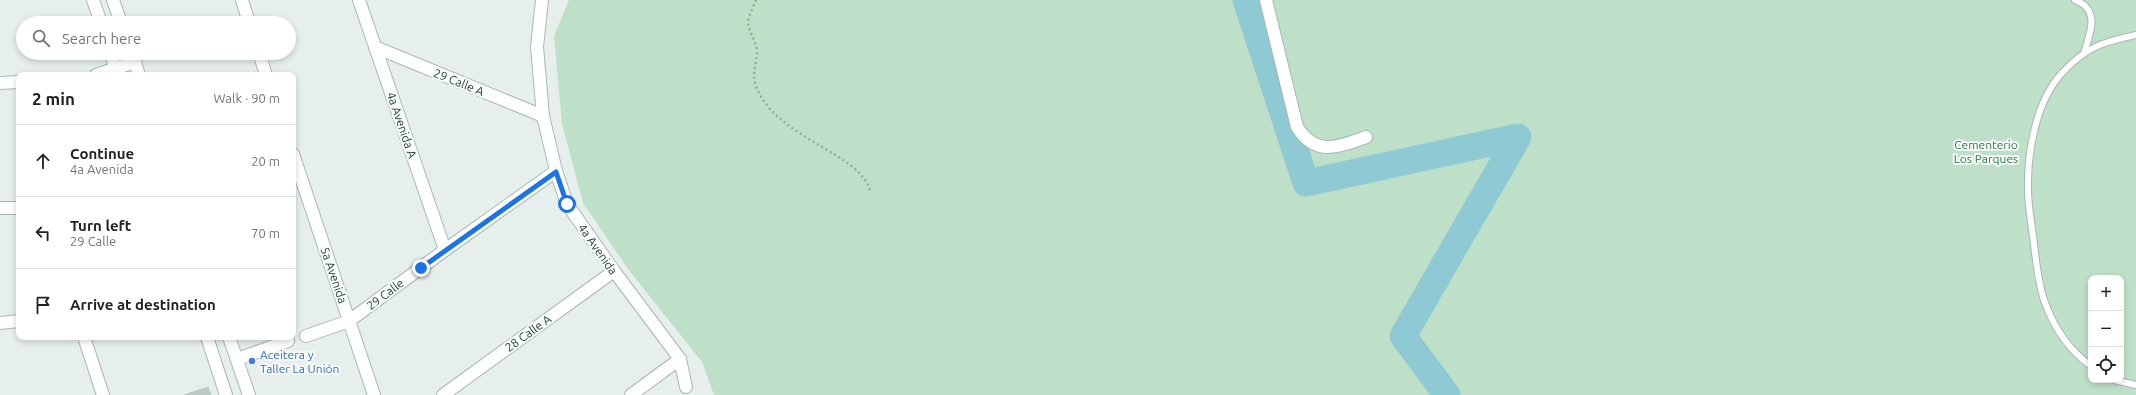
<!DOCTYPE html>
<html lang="en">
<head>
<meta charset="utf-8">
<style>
	body { margin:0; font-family:Ubuntu,sans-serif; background:#f6f6f6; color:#222 }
	.controls { position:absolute; right:12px; bottom:12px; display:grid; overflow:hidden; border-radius:8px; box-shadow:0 2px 6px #0003 }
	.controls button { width:36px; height:36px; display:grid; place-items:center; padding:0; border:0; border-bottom:1px solid #e0e0e0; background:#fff; color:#222; font:20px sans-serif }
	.stop { position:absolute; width:12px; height:12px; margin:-9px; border:3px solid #1a73e8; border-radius:50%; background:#fff }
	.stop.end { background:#1a73e8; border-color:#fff; box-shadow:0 1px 4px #0008 }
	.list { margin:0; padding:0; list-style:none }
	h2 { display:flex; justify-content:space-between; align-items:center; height:52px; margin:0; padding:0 16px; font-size:17px }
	h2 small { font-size:13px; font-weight:400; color:#767676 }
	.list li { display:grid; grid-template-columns:26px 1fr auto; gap:12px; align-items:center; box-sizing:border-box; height:72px; padding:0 16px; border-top:1px solid #e0e0e0 }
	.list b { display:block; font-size:15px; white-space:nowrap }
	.list p { margin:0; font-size:13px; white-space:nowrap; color:#767676 }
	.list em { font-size:13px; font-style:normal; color:#767676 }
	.icon { flex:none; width:22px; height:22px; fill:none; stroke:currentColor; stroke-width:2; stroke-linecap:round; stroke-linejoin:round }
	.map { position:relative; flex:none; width:2136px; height:395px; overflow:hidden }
	.search { position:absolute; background:#fff; box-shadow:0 2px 6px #0003; left:16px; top:16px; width:280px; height:44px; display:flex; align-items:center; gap:10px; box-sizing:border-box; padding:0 14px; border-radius:22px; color:#767676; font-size:15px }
	.panel { position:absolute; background:#fff; box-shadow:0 2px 6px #0003; left:16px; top:72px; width:280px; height:268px; border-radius:8px }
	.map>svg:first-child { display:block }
	.green { fill:#bfe0c8; fill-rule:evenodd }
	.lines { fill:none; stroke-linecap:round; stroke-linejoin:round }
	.river { stroke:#8ec9d4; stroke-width:27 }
	.building { fill:#bbcac4; stroke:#b8c9c2 }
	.lane-casing { stroke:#a8b8b2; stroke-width:8 }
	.street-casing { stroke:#a8b8b2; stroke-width:14 }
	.secondary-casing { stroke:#a4bbb3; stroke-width:14 }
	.path { stroke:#86b3a5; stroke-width:2.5; stroke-dasharray:2 3; stroke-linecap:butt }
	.lane { stroke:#fff; stroke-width:6 }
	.street { stroke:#fff; stroke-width:12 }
	.secondary { stroke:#fff; stroke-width:12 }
	.route { stroke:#1a73e8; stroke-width:5 }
	.shop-dot { fill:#3f7fe0; stroke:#f7fbf9; stroke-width:1.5 }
	.labels { text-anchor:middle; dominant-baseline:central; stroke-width:4; stroke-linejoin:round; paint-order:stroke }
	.street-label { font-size:12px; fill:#24423a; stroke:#f7fbf9 }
	.park-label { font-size:12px; fill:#2d7a4b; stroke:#f7fbf9 }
	.shop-label { font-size:12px; fill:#366cbe; stroke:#f7fbf9; text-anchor:start }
</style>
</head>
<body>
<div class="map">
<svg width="2136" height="395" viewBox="0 0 2136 395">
	<rect width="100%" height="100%" fill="#e6efeb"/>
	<path class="green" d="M569,0H2136V395H714L702,362L628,269L583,203L562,124L554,36ZM2091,278H2121V380H2091Z"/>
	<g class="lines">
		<polyline class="river" points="1246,0 1306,183 1518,137 1403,336 1447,395"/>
	</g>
	<polygon class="building" points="208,387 211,395 184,395"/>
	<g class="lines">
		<g class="lane-casing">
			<g id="lane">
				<path d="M2075,0C2101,10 2090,33 2084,53"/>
				<path d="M2091,366C2069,350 2053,326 2044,300C2038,282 2036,262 2034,244C2032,226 2028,207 2028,190C2027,152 2036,101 2062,73C2086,47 2103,42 2136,35"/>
				<polyline points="2114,380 2136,385"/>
			</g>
		</g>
		<g class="street-casing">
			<g id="street">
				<polyline points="93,0 101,23"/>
				<polyline points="113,0 121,23"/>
				<polyline points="242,0 249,23"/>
				<polyline points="359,0 445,250"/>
				<polyline points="542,0 537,47 543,116 556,171 567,204 614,271 680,359 686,387"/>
				<path d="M1266,0L1297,127C1316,157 1338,147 1366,137"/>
				<polyline points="375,47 543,116"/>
				<polyline points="111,53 115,68"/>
				<polyline points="132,53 135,62"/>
				<polyline points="259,53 266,75"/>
				<polyline points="293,154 374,395"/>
				<polyline points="0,208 19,208"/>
				<polyline points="0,323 19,321"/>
				<polyline points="306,336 349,321 445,250 556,171"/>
				<polyline points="84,337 103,395"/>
				<polyline points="237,359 288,341"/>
				<polyline points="443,395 614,271"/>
				<polyline points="631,395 680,359"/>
			</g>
		</g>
		<g class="secondary-casing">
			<g id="secondary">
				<polyline points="96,75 135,62 139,75"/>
				<polyline points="0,83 19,82"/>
				<polyline points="207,337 226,395"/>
				<polyline points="229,337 249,395"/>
			</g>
		</g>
		<path class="path" d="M756,0C754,6 748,16 748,23C749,33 757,42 757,52C757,63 752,72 755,83C772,138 861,152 870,191"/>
		<use href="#lane" class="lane"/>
		<use href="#street" class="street"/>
		<use href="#secondary" class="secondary"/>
	</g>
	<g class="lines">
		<polyline class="route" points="421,268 556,172 567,204"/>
	</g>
	<circle class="shop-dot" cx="252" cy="361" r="4"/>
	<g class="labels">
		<g class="street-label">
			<text transform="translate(459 82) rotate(22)">29 Calle A</text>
			<text transform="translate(402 125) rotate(71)">4a Avenida A</text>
			<text transform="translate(598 249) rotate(55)">4a Avenida</text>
			<text transform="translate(334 275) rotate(71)">5a Avenida</text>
			<text transform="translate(385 294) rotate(-37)">29 Calle</text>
			<text transform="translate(528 333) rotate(-36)">28 Calle A</text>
		</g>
		<g class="park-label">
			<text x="1986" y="144">Cementerio<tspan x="1986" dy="14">Los Parques</tspan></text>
		</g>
		<g class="shop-label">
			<text x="260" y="354">Aceitera y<tspan x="260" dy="14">Taller La Unión</tspan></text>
		</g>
	</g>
</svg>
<div class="controls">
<button>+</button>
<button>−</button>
<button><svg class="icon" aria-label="locate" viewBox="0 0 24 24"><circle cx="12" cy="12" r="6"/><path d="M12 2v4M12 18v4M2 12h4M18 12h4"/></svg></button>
</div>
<div class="stop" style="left:567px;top:204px"></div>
<div class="stop end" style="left:421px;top:268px"></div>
<div class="search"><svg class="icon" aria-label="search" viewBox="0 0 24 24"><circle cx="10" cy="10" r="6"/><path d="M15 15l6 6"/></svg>Search here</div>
<section class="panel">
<h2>2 min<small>Walk · 90 m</small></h2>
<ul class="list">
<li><svg class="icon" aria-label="ahead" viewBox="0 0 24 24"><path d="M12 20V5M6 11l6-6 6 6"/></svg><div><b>Continue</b><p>4a Avenida</p></div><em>20 m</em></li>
<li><svg class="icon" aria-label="left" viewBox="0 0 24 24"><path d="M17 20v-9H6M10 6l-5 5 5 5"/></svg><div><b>Turn left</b><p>29 Calle</p></div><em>70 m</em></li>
<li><svg class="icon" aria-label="arrive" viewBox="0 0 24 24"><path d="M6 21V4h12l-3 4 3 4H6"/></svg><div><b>Arrive at destination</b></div></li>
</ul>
</section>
</div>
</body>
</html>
